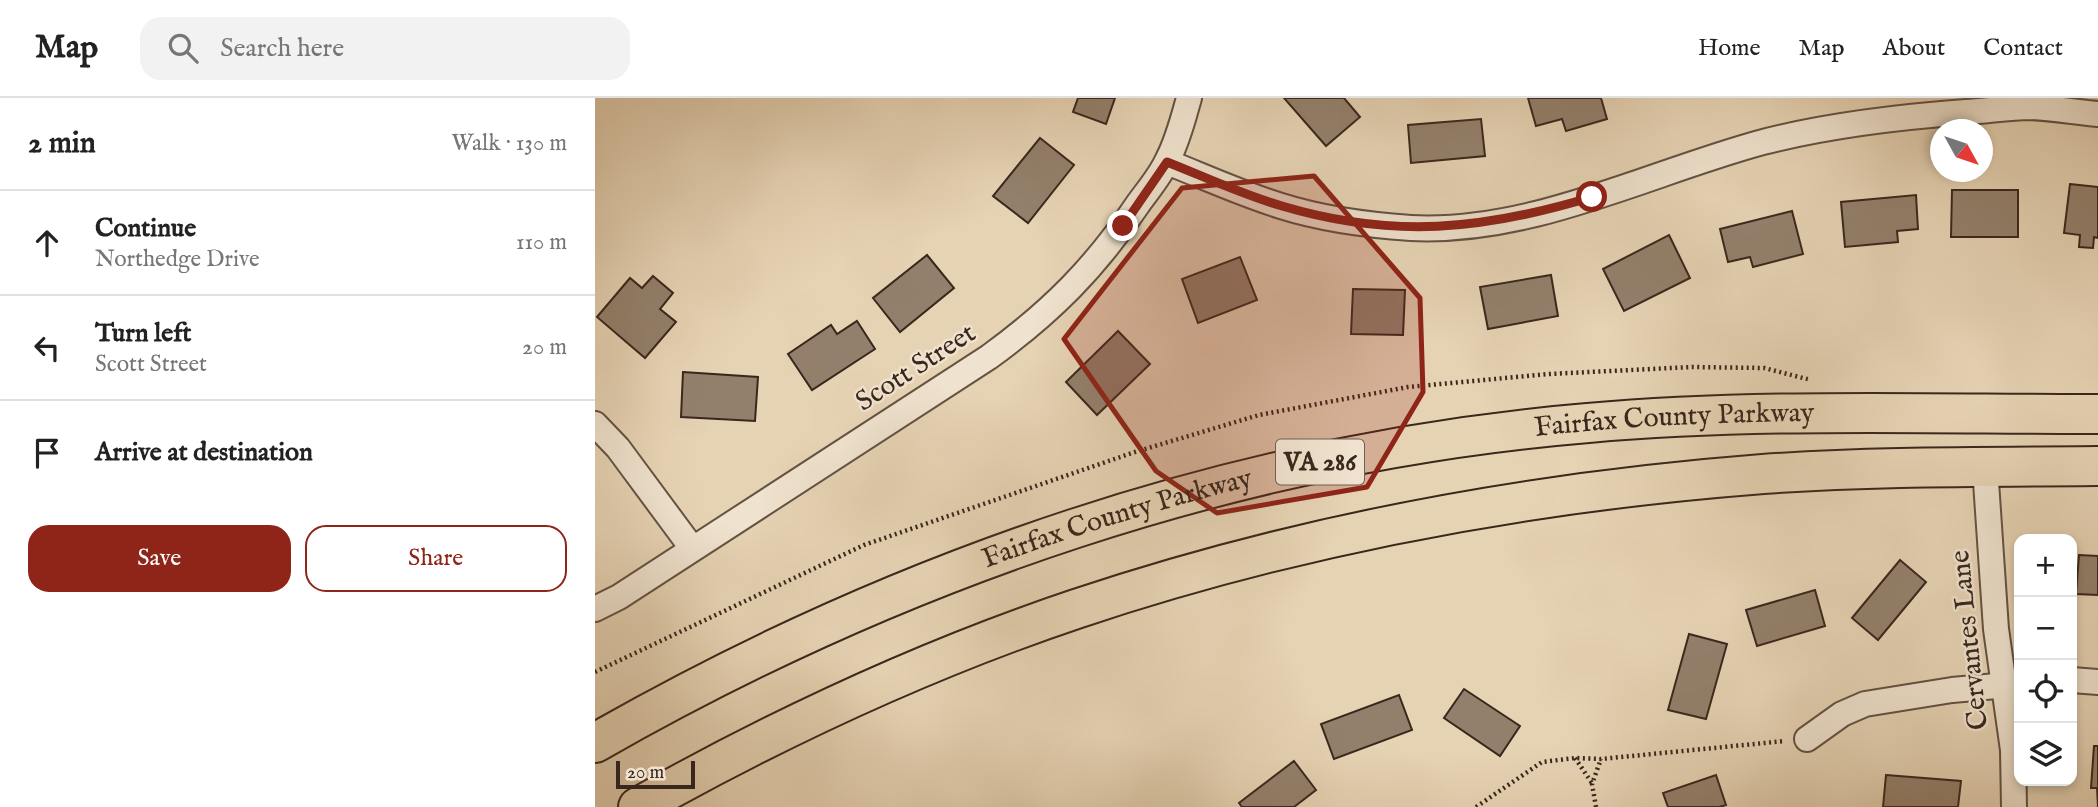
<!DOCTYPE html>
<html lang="en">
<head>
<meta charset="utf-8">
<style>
	body { margin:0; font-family:"IM FELL English",serif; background:#f2f2f2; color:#222 }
	.controls { position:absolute; right:21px; bottom:21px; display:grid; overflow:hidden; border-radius:14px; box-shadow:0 4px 10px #0003 }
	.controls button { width:63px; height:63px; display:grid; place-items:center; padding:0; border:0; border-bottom:2px solid #e0e0e0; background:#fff; color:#222; font:35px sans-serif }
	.compass { position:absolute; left:1335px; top:21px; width:63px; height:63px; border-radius:50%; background:#fff; box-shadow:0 4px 10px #0003; rotate:130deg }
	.scale { position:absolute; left:21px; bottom:18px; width:79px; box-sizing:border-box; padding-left:7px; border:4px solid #39271d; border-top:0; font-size:19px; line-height:24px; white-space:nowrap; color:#39271d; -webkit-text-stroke:5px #efe2ce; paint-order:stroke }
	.stop { position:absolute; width:21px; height:21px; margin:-16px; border:5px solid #8f2418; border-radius:50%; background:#fff }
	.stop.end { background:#8f2418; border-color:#fff; box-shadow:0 2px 7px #0008 }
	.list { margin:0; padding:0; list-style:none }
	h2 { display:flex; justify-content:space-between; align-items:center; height:91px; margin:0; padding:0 28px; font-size:30px }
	h2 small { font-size:23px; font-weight:400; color:#767676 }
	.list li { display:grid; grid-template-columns:46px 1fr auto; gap:21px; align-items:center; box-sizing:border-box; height:105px; padding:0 28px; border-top:2px solid #e0e0e0 }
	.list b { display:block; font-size:26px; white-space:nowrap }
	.list p { margin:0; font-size:23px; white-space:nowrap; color:#767676 }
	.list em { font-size:23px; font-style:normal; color:#767676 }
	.actions { display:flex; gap:14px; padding:21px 28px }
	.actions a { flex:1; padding:16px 0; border:2px solid #8f2418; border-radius:21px; text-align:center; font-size:24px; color:#8f2418 }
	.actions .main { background:#8f2418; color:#fff }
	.icon { flex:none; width:38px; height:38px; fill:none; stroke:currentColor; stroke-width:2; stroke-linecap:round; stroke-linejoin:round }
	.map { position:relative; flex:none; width:1503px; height:709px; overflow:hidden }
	header { display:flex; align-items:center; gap:42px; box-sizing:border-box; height:98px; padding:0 35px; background:#fff; border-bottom:2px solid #e0e0e0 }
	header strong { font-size:33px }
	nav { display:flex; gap:38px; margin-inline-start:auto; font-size:24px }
	.search { width:490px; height:63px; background:#f2f2f2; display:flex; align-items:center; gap:18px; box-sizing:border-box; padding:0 24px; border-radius:21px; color:#767676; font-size:26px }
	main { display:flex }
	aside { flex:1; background:#fff }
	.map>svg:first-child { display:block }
	.building { fill:#93806c; stroke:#39271d; stroke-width:2 }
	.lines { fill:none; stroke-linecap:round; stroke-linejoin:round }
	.street-casing { stroke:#645243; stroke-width:28 }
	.highway-casing { stroke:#39271d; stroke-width:42 }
	.path { stroke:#39271d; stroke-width:4.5; stroke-dasharray:2 3.5; stroke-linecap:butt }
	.street { stroke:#efe2ce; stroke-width:24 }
	.highway { stroke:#e6d3b4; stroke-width:38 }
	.route { stroke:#8f2418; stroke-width:9 }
	.marked { fill:#8f2418; fill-opacity:0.2; stroke:#8f2418; stroke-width:5; stroke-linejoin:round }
	.labels { text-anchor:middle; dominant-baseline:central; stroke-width:5; stroke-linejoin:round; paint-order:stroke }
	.shield { fill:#efe2ce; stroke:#705f52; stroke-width:2 }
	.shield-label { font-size:26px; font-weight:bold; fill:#39271d }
	.street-label { font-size:28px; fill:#39271d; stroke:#efe2ce }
</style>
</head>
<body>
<header>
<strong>Map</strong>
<div class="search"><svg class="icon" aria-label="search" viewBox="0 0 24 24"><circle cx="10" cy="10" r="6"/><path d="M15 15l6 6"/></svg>Search here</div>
<nav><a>Home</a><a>Map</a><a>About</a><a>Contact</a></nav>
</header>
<main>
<aside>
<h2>2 min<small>Walk · 130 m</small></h2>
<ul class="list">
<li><svg class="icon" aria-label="ahead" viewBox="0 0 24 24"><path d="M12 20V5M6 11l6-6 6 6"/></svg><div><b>Continue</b><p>Northedge Drive</p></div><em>110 m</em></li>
<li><svg class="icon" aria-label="left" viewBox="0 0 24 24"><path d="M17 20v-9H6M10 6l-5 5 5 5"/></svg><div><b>Turn left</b><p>Scott Street</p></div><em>20 m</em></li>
<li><svg class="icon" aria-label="arrive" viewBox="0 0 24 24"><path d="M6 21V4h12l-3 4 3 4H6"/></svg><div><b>Arrive at destination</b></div></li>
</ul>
<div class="actions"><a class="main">Save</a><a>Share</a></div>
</aside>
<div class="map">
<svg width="1503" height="709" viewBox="0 0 1503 709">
	<rect width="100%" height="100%" fill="#e6d3b4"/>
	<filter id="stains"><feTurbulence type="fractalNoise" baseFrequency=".00286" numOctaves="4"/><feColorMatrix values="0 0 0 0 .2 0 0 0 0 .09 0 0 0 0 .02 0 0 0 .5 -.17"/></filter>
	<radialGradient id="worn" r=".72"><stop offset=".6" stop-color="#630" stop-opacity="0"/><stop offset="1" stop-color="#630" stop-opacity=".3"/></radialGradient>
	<g class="building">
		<polygon points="483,0 520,0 511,26 478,14"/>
		<polygon points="689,0 749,0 765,19 731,48"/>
		<polygon points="933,0 1006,0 1012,21 971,33 967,21 941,28"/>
		<polygon points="886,21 890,58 816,65 813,27"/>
		<polygon points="445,40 479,67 433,125 398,98"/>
		<polygon points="1475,86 1503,89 1503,140 1499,139 1498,150 1484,149 1485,137 1469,135"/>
		<polygon points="1357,92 1423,92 1423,139 1356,139"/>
		<polygon points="1321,97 1323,131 1302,133 1303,144 1250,149 1246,104"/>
		<polygon points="1197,113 1208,156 1158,169 1155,159 1133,164 1125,131"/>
		<polygon points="1074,137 1095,180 1029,213 1008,171"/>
		<polygon points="332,157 359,190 305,234 278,200"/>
		<polygon points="645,159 662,202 603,225 587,181"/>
		<polygon points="956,177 963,218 893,231 885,189"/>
		<polygon points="58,178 78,195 65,211 81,224 50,260 2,219 35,180 47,190"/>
		<polygon points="758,191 810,192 808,237 756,236"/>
		<polygon points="262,223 280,251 217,292 193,256 236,227 242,236"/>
		<polygon points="523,233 555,266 502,317 471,284"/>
		<polygon points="88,274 163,279 160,323 86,319"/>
		<polygon points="1484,457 1503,458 1503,497 1481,496"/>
		<polygon points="1305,462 1331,484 1283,542 1257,520"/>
		<polygon points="1220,492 1230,528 1162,548 1151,512"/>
		<polygon points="1094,536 1132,546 1111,621 1073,612"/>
		<polygon points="869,591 925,628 905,658 849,620"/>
		<polygon points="804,597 817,632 739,661 726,626"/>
		<polygon points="1499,648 1503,648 1503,709 1502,690 1496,690"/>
		<polygon points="699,663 721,692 699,709 647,709 644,705"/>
		<polygon points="1121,677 1131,707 1124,709 1073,709 1068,695"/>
		<polygon points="1291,677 1366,683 1363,709 1288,709"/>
	</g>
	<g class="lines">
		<g class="street-casing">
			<g id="street">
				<path d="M572,64C610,79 647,96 686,108C727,121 772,127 816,130C937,136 1053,75 1168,44C1234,27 1303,19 1371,14C1392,13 1414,9 1435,9C1457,10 1480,14 1503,16"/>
				<polyline points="0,326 23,350 97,450"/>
				<polyline points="1390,369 1401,531 1418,652 1419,709"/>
				<path d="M0,511L24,499L394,259C456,214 500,170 543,106C553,92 566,77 573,61C583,42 588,21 594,0"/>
				<polyline points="1477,582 1503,584"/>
				<polyline points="1212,641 1247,616 1270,606 1357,592 1424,586"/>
			</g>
		</g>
		<g class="highway-casing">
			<g id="highway">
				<path id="s1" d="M0,645C304,471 643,354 993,325C1162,310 1333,316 1503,316"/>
				<path d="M43,709C182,631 329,562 481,511C702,437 935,394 1168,376C1279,368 1391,369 1503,368"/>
			</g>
		</g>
		<g class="path">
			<polyline points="0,574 269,447 540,354 664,317 813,289 954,276 1097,269 1169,270 1216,282"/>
			<polyline points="980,660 997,685"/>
			<polyline points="881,709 947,664 980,660 1006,661 1190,643"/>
			<polyline points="1001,709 997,686 1006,661"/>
		</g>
		<use href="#street" class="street"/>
		<use href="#highway" class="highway"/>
	</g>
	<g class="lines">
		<path class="route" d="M528,128L572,64C610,79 648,97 687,108C798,141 888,132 997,99"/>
	</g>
	<path class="marked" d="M719,78L825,200L828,294L772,389L622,415L561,373L469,241L587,90Z"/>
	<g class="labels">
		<rect class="shield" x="681" y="341.5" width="88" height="45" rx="5"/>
		<g class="shield-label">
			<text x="725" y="364">VA 286</text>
		</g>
		<g class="street-label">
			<text transform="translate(321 270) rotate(-33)">Scott Street</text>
			<text stroke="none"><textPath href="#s1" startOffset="1138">Fairfax County Parkway</textPath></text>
			<text stroke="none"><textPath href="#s1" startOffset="570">Fairfax County Parkway</textPath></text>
			<text transform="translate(1375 542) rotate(-96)">Cervantes Lane</text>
		</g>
	</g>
	<rect width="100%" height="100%" filter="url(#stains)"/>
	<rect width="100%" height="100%" fill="url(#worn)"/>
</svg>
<div class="controls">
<button>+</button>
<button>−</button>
<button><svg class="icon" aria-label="locate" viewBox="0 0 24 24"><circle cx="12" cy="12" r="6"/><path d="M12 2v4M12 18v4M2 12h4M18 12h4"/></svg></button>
<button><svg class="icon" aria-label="layers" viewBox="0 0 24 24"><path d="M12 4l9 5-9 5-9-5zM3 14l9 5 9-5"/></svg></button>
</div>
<svg class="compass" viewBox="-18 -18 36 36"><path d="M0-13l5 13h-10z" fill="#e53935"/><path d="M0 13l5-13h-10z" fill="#767676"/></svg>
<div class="scale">20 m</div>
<div class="stop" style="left:997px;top:99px"></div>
<div class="stop end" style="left:528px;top:128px"></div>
</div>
</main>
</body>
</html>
